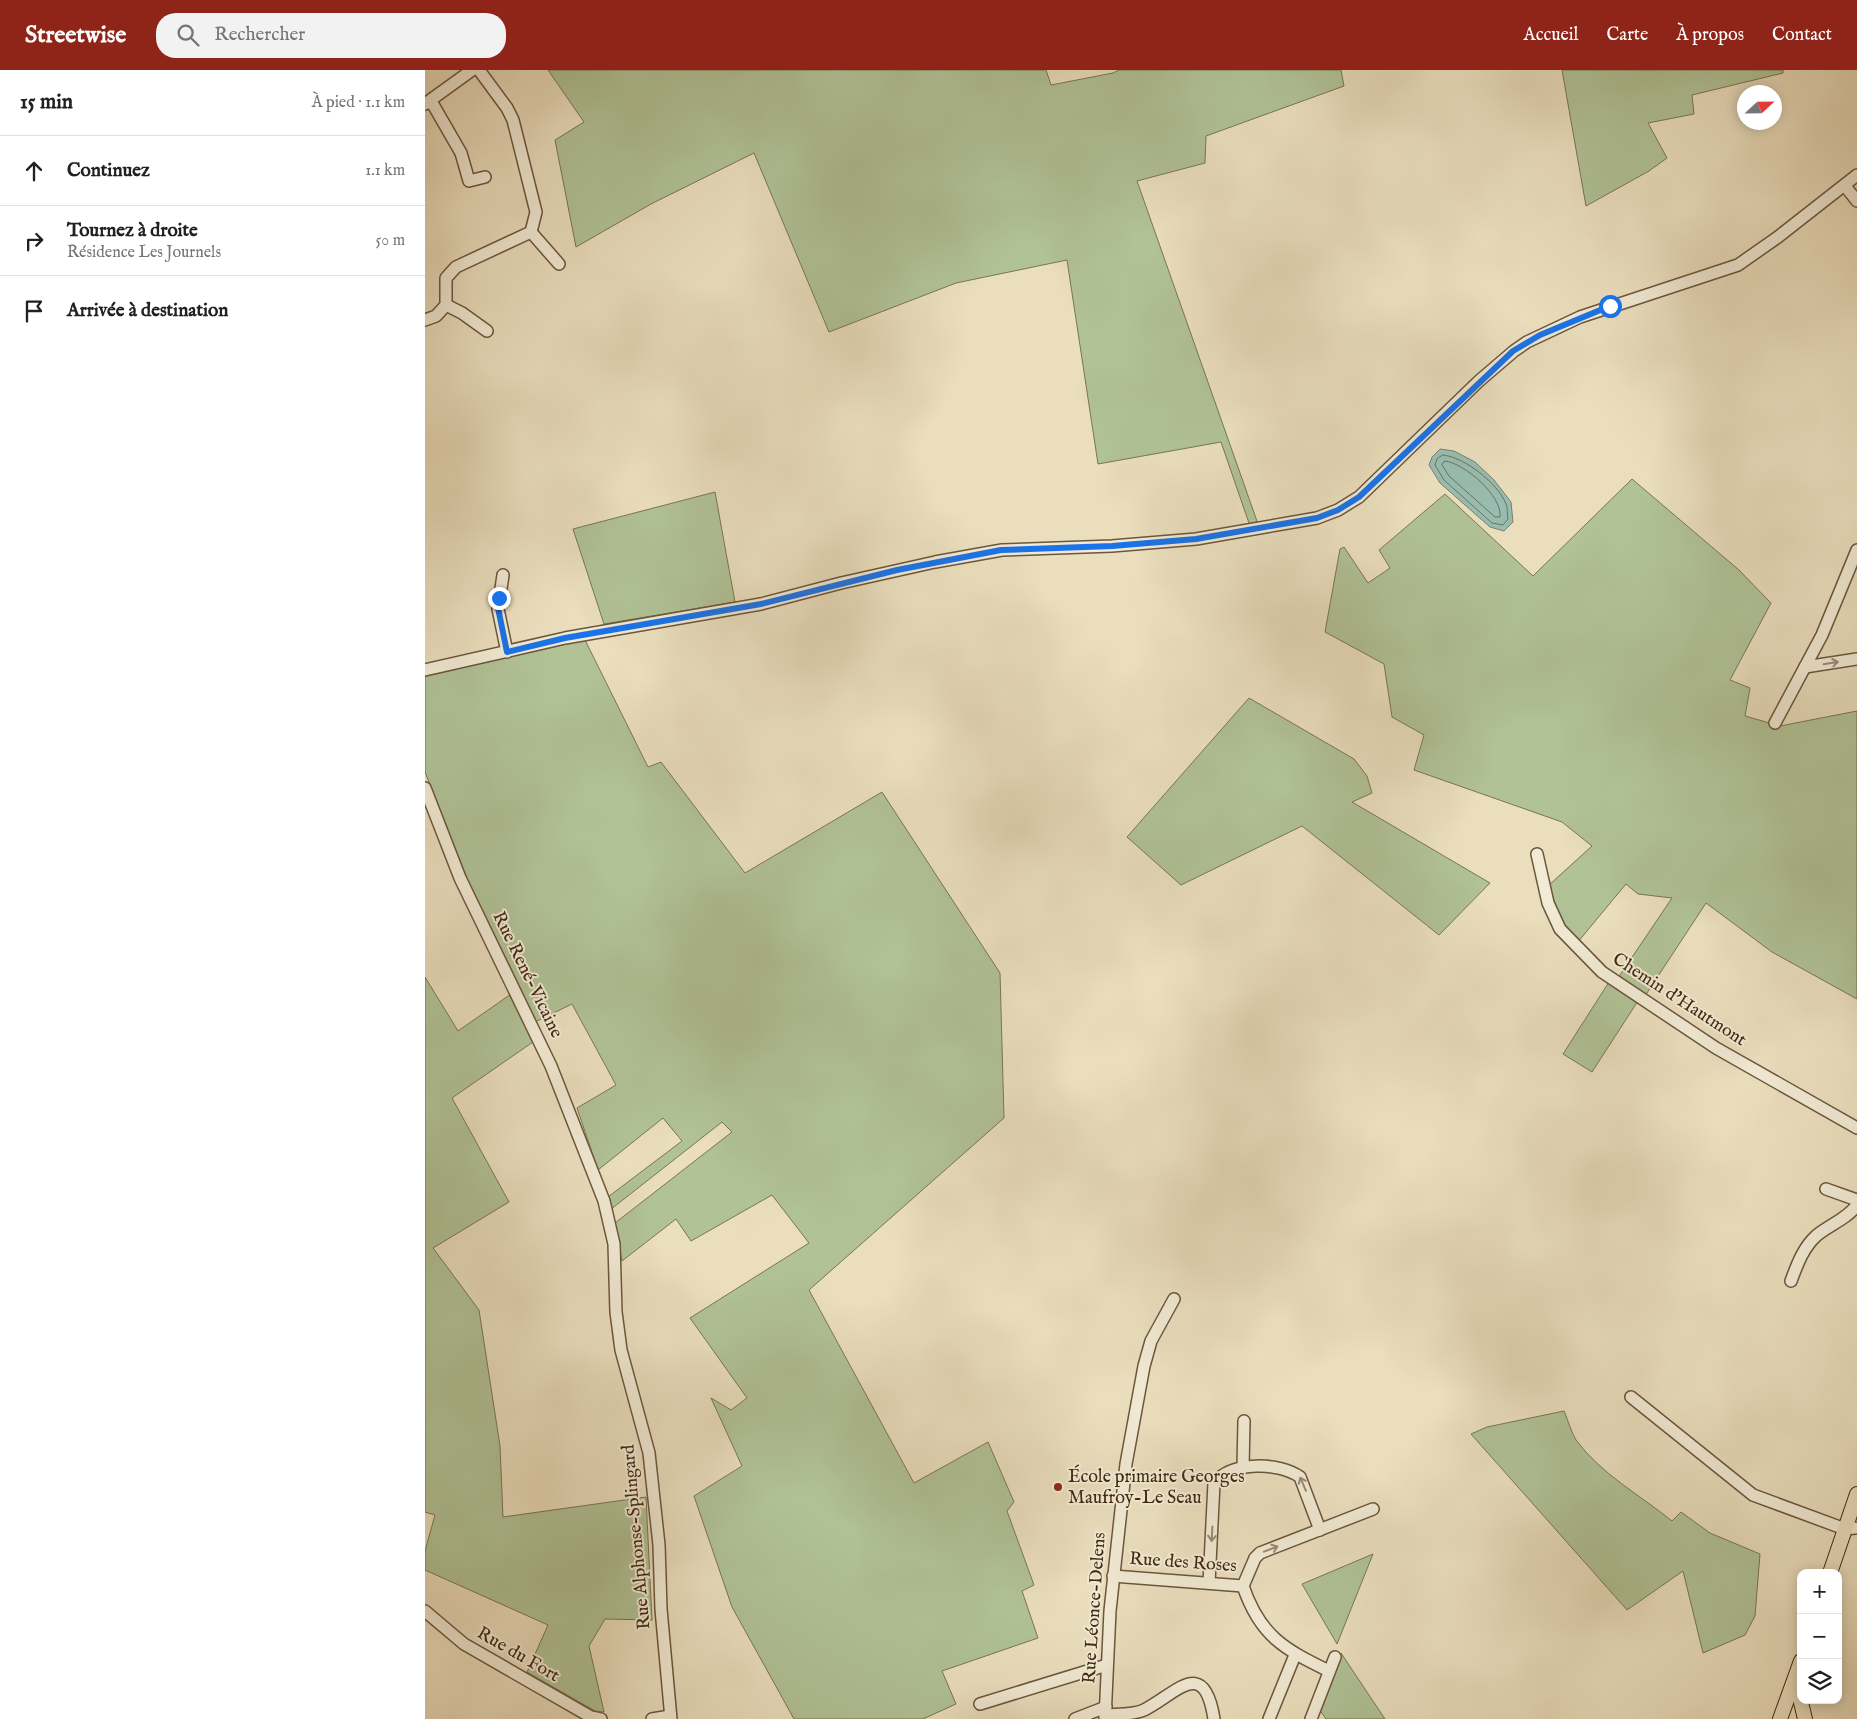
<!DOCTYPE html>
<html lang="fr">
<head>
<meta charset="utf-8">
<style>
	body { margin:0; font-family:"IM FELL English",serif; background:#f2f2f2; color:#202124 }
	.controls { position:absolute; right:15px; bottom:15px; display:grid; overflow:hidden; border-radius:10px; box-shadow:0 2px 12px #0003 }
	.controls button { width:45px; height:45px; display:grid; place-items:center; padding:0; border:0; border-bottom:1px solid #e0e0e0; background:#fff; color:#202124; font:25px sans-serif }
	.compass { position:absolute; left:1312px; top:15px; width:45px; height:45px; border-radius:50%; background:#fff; box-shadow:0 2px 12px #0003; rotate:68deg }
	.stop { position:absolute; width:15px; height:15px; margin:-11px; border:4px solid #1a73e8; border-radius:50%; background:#fff }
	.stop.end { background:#1a73e8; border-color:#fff; box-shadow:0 1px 5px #0008 }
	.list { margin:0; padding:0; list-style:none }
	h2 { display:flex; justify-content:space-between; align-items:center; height:65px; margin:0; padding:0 20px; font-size:21px }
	h2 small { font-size:16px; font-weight:400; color:#757577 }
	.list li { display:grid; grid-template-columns:32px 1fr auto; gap:15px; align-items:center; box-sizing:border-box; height:70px; padding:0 20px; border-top:1px solid #e0e0e0 }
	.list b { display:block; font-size:19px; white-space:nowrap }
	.list p { margin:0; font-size:16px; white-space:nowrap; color:#757577 }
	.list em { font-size:16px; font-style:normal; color:#757577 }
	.icon { flex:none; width:28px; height:28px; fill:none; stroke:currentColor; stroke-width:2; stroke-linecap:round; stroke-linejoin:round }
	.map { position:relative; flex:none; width:1432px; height:1649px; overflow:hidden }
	header { display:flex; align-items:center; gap:30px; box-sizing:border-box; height:70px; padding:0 25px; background:#8f2418; color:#fff }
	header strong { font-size:24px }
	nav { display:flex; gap:28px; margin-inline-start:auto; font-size:18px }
	.search { width:350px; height:45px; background:#f2f2f2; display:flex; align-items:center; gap:12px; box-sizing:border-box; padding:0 18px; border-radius:20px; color:#757577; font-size:19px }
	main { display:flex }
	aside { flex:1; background:#fff }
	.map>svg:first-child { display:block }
	.green { fill:#b0c296; stroke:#797554 }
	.water { fill:#98bcb0; stroke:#768171 }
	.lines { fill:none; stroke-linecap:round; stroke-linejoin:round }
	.shore { stroke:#6d7261; stroke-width:1 }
	.minor-casing { stroke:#6c563d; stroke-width:14 }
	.major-casing { stroke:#422812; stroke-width:16 }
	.minor { stroke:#f1ead4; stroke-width:11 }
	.major { stroke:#eadebd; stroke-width:14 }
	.oneway { stroke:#9a8973 }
	.route { stroke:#1a73e8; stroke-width:6 }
	.poi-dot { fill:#8f2418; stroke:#f1ead4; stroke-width:2 }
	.labels { text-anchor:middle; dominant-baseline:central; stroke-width:4; stroke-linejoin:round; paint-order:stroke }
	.street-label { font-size:18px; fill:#422812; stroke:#f1ead4 }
	.poi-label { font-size:18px; fill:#422812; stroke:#f1ead4; text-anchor:start }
</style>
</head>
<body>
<header>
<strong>Streetwise</strong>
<div class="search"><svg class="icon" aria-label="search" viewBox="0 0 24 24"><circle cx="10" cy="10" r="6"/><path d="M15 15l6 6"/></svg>Rechercher</div>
<nav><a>Accueil</a><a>Carte</a><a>À propos</a><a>Contact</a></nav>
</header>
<main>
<aside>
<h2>15 min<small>À pied · 1.1 km</small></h2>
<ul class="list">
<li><svg class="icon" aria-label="ahead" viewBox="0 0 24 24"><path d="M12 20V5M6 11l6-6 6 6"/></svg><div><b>Continuez</b></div><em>1.1 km</em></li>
<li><svg class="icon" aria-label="right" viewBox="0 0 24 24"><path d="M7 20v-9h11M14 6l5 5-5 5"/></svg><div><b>Tournez à droite</b><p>Résidence Les Journels</p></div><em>50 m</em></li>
<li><svg class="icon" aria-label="arrive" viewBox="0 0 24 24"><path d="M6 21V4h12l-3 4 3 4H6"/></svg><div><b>Arrivée à destination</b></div></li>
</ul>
</aside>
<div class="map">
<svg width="1432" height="1649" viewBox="0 0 1432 1649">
	<rect width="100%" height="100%" fill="#eadebd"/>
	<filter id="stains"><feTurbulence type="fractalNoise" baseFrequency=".004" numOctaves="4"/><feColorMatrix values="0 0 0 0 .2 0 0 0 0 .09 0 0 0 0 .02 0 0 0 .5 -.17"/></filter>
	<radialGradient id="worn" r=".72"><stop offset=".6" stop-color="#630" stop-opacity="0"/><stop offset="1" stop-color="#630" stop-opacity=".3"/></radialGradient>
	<g class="green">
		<polygon points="123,0 621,0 626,15 688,3 694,0 916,0 919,16 781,66 780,93 712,111 833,454 825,456 796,372 673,394 642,190 531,213 404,262 329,83 226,134 151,177 130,70 159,52"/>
		<polygon points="1137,0 1358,0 1358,3 1267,25 1269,44 1223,53 1242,88 1224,101 1161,136"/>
		<polygon points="1207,409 1314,500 1346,533 1305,610 1325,618 1320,646 1355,656 1432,641 1432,929 1347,882 1281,833 1220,926 1193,908 1247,828 1213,824 1201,814 1152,873 1135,848 1124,815 1167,776 1137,752 989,700 999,665 967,647 959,594 900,562 915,479 919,477 943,513 965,498 954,480 1020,424 1108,506"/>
		<polygon points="290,422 310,532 179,554 148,459"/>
		<polygon points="160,570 223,697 236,692 320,803 457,722 575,903 579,1048 384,1220 489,1413 563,1372 589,1432 582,1441 609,1515 597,1521 613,1568 517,1601 531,1634 498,1649 369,1649 307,1537 269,1426 317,1396 286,1328 306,1340 322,1328 265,1248 384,1173 347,1125 266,1171 251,1149 197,1191 190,1153 307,1062 297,1052 185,1140 183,1127 257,1071 238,1048 173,1100 152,1038 191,1015 147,934 110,952 49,826 0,702 0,606"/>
		<polygon points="824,628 929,689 942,706 947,723 927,732 1065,813 1014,865 877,756 756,815 702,767"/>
		<polygon points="0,907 33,961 86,924 108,972 27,1028 84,1132 8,1178 54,1240 75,1376 78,1447 221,1427 227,1550 180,1549 164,1576 179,1642 170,1641 102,1602 123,1555 0,1500 0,1481 10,1445 0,1442"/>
		<polygon points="1184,912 1213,931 1167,1002 1138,984"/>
		<path d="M1139,1341C1143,1350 1146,1362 1151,1370C1176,1404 1215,1425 1247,1451L1256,1442L1285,1463L1335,1484L1330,1546L1320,1565L1278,1583L1258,1501L1202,1540L1046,1364L1062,1357Z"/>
		<polygon points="948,1484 912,1574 877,1514"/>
		<polygon points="916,1583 960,1649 901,1649 894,1639"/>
	</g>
	<polygon class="water" points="1015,379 1029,381 1050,392 1069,410 1086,432 1088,452 1079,461 1065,457 1015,413 1004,395 1007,387"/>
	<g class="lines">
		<g class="shore">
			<path d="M1018,385C1039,387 1073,413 1081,434C1083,438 1082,445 1083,449L1078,455L1067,453L1019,410L1010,395L1012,389Z"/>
			<path d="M1020,391C1040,393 1078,427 1075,447H1070L1024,406L1017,395Z"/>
		</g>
		<g class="minor-casing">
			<g id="minor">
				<polyline points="6,31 36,83 44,111 60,107"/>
				<polyline points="0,34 47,0"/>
				<polyline points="1420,116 1432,131"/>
				<polyline points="106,162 134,194"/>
				<polyline points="21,235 37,243 62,261"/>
				<polyline points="0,250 11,246 21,235 21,208 31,197 106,162 111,142 88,50 82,38 54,0"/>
				<polyline points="78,505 73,539 82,582"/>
				<polyline points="1380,597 1432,589"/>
				<polyline points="0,600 140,568 336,534 416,513 510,492 577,480 687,476 771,469 892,448 913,440 934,427 1054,311 1089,281 1102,272 1155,247 1313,195 1353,167 1432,105"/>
				<polyline points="1350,653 1397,565 1432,480"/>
				<polyline points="0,718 35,808 126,996 179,1131 189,1174 191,1242 196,1280 224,1383 234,1475 236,1539 246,1649"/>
				<polyline points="1112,784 1123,833 1135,859 1177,902 1291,978 1432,1058"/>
				<polyline points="1401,1119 1432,1130"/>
				<path d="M1366,1211C1372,1195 1378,1178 1391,1166C1404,1155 1422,1149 1432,1135"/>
				<polyline points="1206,1327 1328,1425 1420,1459 1430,1458"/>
				<polyline points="818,1397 819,1351"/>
				<polyline points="688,1506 818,1516"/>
				<path d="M784,1513L789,1413C807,1391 854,1392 875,1407L895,1460"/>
				<polyline points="818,1516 830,1488 835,1483 948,1439"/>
				<path d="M818,1516C835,1566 859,1579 904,1601"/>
				<polyline points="0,1541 39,1574 166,1647 176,1649"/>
				<polyline points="555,1634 682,1595"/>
				<path d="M680,1645C693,1644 708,1645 719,1640C751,1624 779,1585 789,1649"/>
				<polyline points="227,1649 245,1646"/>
				<polyline points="650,1649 681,1637"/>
				<polyline points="680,1649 685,1541 701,1394 719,1296 726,1271 749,1229"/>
				<polyline points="844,1649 870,1585"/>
				<polyline points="886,1649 910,1587"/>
			</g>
		</g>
		<g class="major-casing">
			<g id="major">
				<polyline points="1405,1503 1432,1424"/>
				<polyline points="1376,1620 1375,1628 1380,1649"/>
				<polyline points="1355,1649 1376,1591"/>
			</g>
		</g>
		<use href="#minor" class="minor"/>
		<use href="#major" class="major"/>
	</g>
	<defs><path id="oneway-shaft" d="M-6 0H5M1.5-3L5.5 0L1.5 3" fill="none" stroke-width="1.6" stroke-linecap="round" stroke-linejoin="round" transform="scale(1.25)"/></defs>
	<g class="oneway">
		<use href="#oneway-shaft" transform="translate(1406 593) rotate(-9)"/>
		<use href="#oneway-shaft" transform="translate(878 1414) rotate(-113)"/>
		<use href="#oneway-shaft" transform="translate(787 1464) rotate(93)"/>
		<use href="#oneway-shaft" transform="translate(846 1479) rotate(-21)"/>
	</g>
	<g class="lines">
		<polyline class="route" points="74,528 73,538 82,582 140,568 336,534 472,500 576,480 687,476 771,469 892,448 913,440 934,427 1088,281 1115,265 1185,236"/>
	</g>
	<circle class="poi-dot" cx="633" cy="1417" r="5"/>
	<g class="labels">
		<g class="street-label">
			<text transform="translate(102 905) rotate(64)">Rue René-Vicaine</text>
			<text transform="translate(1254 930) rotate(33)">Chemin d'Hautmont</text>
			<text transform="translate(212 1467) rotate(-95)">Rue Alphonse-Splingard</text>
			<text transform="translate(758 1493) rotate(4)">Rue des Roses</text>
			<text transform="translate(670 1538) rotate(-86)">Rue Léonce-Delens</text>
			<text transform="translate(93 1585) rotate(30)">Rue du Fort</text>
		</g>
		<g class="poi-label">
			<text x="643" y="1407">École primaire Georges<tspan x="643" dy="21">Maufroy-Le Seau</tspan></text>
		</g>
	</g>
	<rect width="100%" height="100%" filter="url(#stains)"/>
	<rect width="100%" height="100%" fill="url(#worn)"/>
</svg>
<div class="controls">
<button>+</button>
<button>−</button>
<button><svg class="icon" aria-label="layers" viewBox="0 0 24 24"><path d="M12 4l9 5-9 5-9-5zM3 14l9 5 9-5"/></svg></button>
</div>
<svg class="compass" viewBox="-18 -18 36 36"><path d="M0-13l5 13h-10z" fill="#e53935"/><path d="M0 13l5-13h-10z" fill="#757577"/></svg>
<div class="stop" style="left:1185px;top:236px"></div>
<div class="stop end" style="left:74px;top:528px"></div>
</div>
</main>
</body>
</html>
